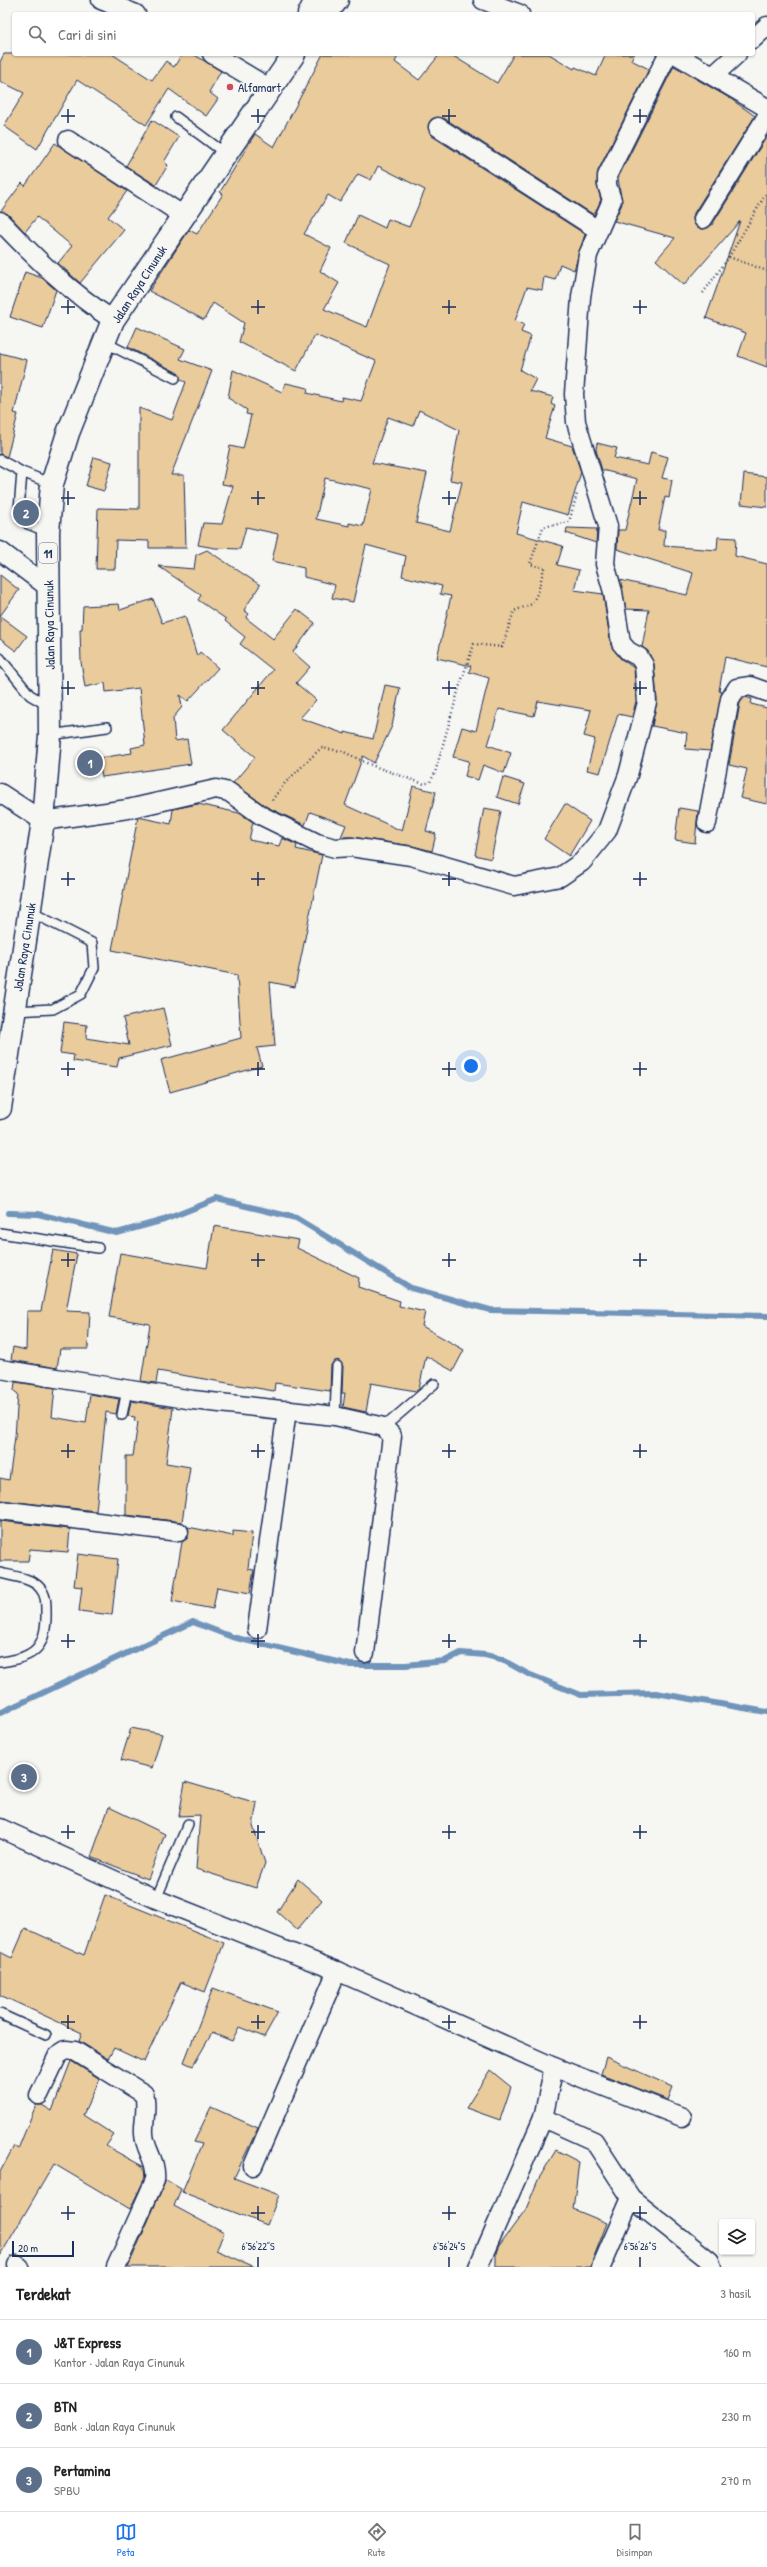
<!DOCTYPE html>
<html lang="id">
<head>
<meta charset="utf-8">
<style>
	body { margin:0; font-family:"Patrick Hand",sans-serif; background:#f6f6f6; color:#222 }
	.controls { position:absolute; right:12px; bottom:12px; display:grid; overflow:hidden; border-radius:4px; box-shadow:0 1px 3px #0004 }
	.controls button { width:36px; height:36px; display:grid; place-items:center; padding:0; border:0; border-bottom:1px solid #e0e0e0; background:#fff; color:#222; font:20px sans-serif }
	.scale { position:absolute; left:12px; bottom:10px; width:62px; box-sizing:border-box; padding-left:4px; border:2px solid #1b2f5e; border-top:0; font-size:11px; line-height:14px; white-space:nowrap; color:#1b2f5e; -webkit-text-stroke:3px #f6f6f2; paint-order:stroke }
	.you { position:absolute; left:471px; top:1066px; width:14px; height:14px; margin:-10px; border:3px solid #fff; border-radius:50%; background:#1a73e8; box-shadow:0 0 0 6px #1a73e833 }
	.badge { display:grid; place-items:center; width:26px; height:26px; border-radius:50%; background:#1a73e8; color:#fff; font-size:13px; font-weight:700 }
	.pin { position:absolute; translate:-50% -50%; border:2px solid #fff; box-shadow:0 1px 4px #0006 }
	.list { margin:0; padding:0; list-style:none }
	h2 { display:flex; justify-content:space-between; align-items:center; height:52px; margin:0; padding:0 16px; font-size:17px }
	h2 small { font-size:13px; font-weight:400; color:#767676 }
	.list li { display:grid; grid-template-columns:26px 1fr auto; gap:12px; align-items:center; box-sizing:border-box; height:64px; padding:0 16px; border-top:1px solid #e0e0e0 }
	.list b { display:block; font-size:15px; white-space:nowrap }
	.list p { margin:0; font-size:13px; white-space:nowrap; color:#767676 }
	.list em { font-size:13px; font-style:normal; color:#767676 }
	.icon { flex:none; width:22px; height:22px; fill:none; stroke:currentColor; stroke-width:2; stroke-linecap:round; stroke-linejoin:round }
	.map { position:relative; flex:none; width:767px; height:2267px; overflow:hidden }
	.search { position:absolute; background:#fff; box-shadow:0 1px 3px #0004; left:12px; right:12px; top:12px; height:44px; display:flex; align-items:center; gap:10px; box-sizing:border-box; padding:0 14px; border-radius:4px; color:#767676; font-size:15px }
	.sheet { height:244px; background:#fff }
	nav { display:flex; justify-content:space-around; align-items:center; box-sizing:border-box; height:56px; border-top:1px solid #e0e0e0; background:#fff; font-size:11px; color:#767676 }
	nav a { display:grid; justify-items:center; gap:2px }
	nav .on { color:#1a73e8 }
	.map>svg:first-child { display:block }
	.lines { fill:none; stroke-linecap:round; stroke-linejoin:round }
	.stream { stroke:#7194ba; stroke-width:6 }
	.building { fill:#eacb9c; stroke:#1b2f5e; fill-rule:evenodd }
	.lane-casing { stroke:#1b2f5e; stroke-width:12 }
	.street-casing { stroke:#1b2f5e; stroke-width:21 }
	.highway-casing { stroke:#1b2f5e; stroke-width:25 }
	.path { stroke:#1b2f5e; stroke-width:2.5; stroke-dasharray:1 3; stroke-linecap:butt }
	.lane { stroke:#f6f6f2; stroke-width:9 }
	.street { stroke:#f6f6f2; stroke-width:18 }
	.highway { stroke:#f6f6f2; stroke-width:22 }
	.ticks { fill:none; stroke:#1b2f5e; stroke-width:1.5 }
	.poi-dot { fill:#d1495b; stroke:#f6f6f2; stroke-width:1.5 }
	.labels { text-anchor:middle; dominant-baseline:central; stroke-width:3.5; stroke-linejoin:round; paint-order:stroke }
	.shield { fill:#f6f6f2; stroke:#5d6b8a; stroke-width:1 }
	.shield-label { font-size:12px; font-weight:bold; fill:#1b2f5e }
	.poi-label { font-size:13px; fill:#1b2f5e; stroke:#f6f6f2; text-anchor:start }
	.street-label { font-size:13px; fill:#1b2f5e; stroke:#f6f6f2 }
	.ticks-label { font-size:10px; text-anchor:middle; fill:#1b2f5e; stroke:#f6f6f2; stroke-width:3.5; stroke-linejoin:round; paint-order:stroke }
</style>
</head>
<body>
<div class="map">
<svg width="767" height="2267" viewBox="0 0 767 2267">
	<rect width="100%" height="100%" fill="#f6f6f2"/>
	<filter id="ink" filterUnits="userSpaceOnUse"><feTurbulence type="fractalNoise" baseFrequency=".025" numOctaves="2"/><feDisplacementMap in="SourceGraphic" scale="8" xChannelSelector="R" yChannelSelector="G"/><feConvolveMatrix kernelMatrix="1 2 1 2 8 2 1 2 1" color-interpolation-filters="sRGB"/></filter>
	<g filter="url(#ink)">
		<g class="lines">
			<g class="stream">
				<polyline points="8,1213 38,1214 117,1233 164,1220 217,1199 296,1218 411,1288 490,1310 767,1316"/>
				<polyline points="0,1713 193,1622 232,1637 350,1665 406,1665 445,1661 461,1653 485,1655 501,1659 528,1674 581,1695 656,1693 767,1712"/>
			</g>
		</g>
		<g class="building">
			<polygon points="4,54 112,54 152,80 166,61 174,67 182,54 193,54 221,71 209,92 218,99 206,116 169,89 146,125 77,80 37,149 4,126 24,93 0,81 0,62"/>
			<path d="M323,54H399L395,62L419,80L440,54H450L497,83L514,54H549L574,69L575,67L596,76L606,54H634L631,60L649,69L598,171L597,185L601,200L594,215L444,118H434L428,126L432,136L585,234L574,270L560,264L555,280L544,277L542,290L527,287L515,321L524,324L521,332L531,336L520,370L536,379L530,391L553,397L551,404L555,406L545,438L572,446L581,472L568,515L523,502L516,533L563,546L557,565L579,570L574,590L603,594L611,645L620,658L634,668L636,701L632,717L618,714L600,773L587,770L595,739L584,736L591,710L538,701L534,716L499,709L488,745L511,753L504,773L483,765L478,780L465,776L469,761L453,757L462,727L476,731L489,678L469,672L471,666L437,658L451,596L440,594L442,586L402,576L406,556L366,545L353,602L332,598L335,585L304,577V568L272,561L278,534L246,527L240,549L215,548L198,545L203,523L222,524L233,486L222,484L230,446L243,449L251,415L246,414L247,410L228,398L233,370L282,392L286,383L308,388L307,393L341,401L342,397L361,401L376,361L315,335L296,371L239,342L244,323L213,303L204,320L149,291L189,230L197,234L223,194L220,192L255,134L274,147ZM378,166L425,190L409,227L388,219L385,228L358,215L346,243L390,264L367,327L324,309L339,283L320,271L331,248L304,234L328,195L340,202L358,174L371,180ZM419,410L459,430L450,480L462,482L450,531L416,523L427,473L372,463L388,417L413,426ZM325,478L372,489L363,526L349,523V526L316,519Z"/>
			<polygon points="674,66 731,99 755,116 694,213 693,219 697,228 703,229 712,225 767,136 767,367 738,356 746,333 706,318 740,221 684,285 656,260 675,238 614,221 622,204 618,178"/>
			<polygon points="152,120 179,137 164,162 168,165 156,185 126,166"/>
			<polygon points="55,143 127,191 108,217 124,230 80,283 58,263 72,246 37,217 25,232 8,214 1,211 22,183 25,186"/>
			<polygon points="25,272 42,278 56,290 43,328 10,317"/>
			<polygon points="137,327 185,349 180,359 212,371 171,475 184,475 186,548 149,548 149,541 116,540 115,569 96,569 98,508 139,509 139,408 172,420 186,382 181,380 178,373 128,347"/>
			<polygon points="0,353 27,360 14,413 18,414 7,457 0,454"/>
			<polygon points="597,443 617,448 614,458 648,465 651,452 668,457 662,478 672,480 669,498 665,497 658,530 665,530 664,546 717,550 718,537 736,538 735,556 767,564 767,667 725,657 719,691 722,692 710,751 685,749 687,733 652,726 657,701 654,664 648,651 642,647 649,610 626,609 620,580 687,595 693,573 617,549 618,530 625,530 637,479 602,470 596,450"/>
			<polygon points="94,457 112,462 104,491 86,486"/>
			<polygon points="744,474 767,477 767,507 741,504"/>
			<polygon points="567,528 597,529 596,543 566,533"/>
			<polygon points="207,550 260,585 244,610 249,614 246,618 273,639 297,609 315,623 293,652 310,667 296,683 316,700 300,718 345,734 345,732 373,739 385,685 400,688 392,726 374,763 363,756 345,805 402,831 413,786 436,792 426,831 436,834 432,851 413,846 352,837 341,837 346,825 310,812 305,825 267,807 233,783 255,757 223,730 273,670 240,644 245,637 225,621 226,619 198,600 201,595 158,566 194,569 196,555"/>
			<polygon points="0,575 19,590 0,616 27,636 16,651 0,639"/>
			<polygon points="153,599 162,623 185,616 197,656 200,652 218,668 188,701 180,695 182,707 173,718 175,741 187,739 191,764 102,777 98,758 132,753 131,748 145,745 139,688 106,692 105,683 85,687 81,662 80,629 82,629 83,606 119,604 120,610"/>
			<polygon points="745,697 752,699 751,704 767,708 767,804 740,798 747,769 729,765 740,703"/>
			<polygon points="503,777 525,784 518,804 497,797"/>
			<polygon points="198,804 239,813 253,822 249,840 279,846 282,838 297,845 296,849 322,855 295,987 270,982 275,1046 257,1048 262,1066 170,1092 161,1060 241,1038 237,975 112,950 138,817 171,824 173,809"/>
			<polygon points="565,804 590,821 569,856 544,839"/>
			<polygon points="484,808 501,811 491,859 475,855"/>
			<polygon points="679,808 698,811 695,843 675,840"/>
			<polygon points="163,1008 172,1045 119,1058 117,1067 73,1061 74,1055 60,1053 64,1022 87,1025 86,1038 129,1045 123,1018"/>
			<polygon points="214,1226 299,1240 297,1248 359,1278 358,1287 400,1301 399,1306 425,1312 422,1326 464,1350 453,1371 426,1356 419,1389 416,1391 371,1383 366,1412 343,1407 345,1393 342,1393 343,1366 338,1360 331,1365 330,1391 275,1383 274,1391 158,1371 156,1383 141,1381 150,1324 109,1317 120,1253 207,1268"/>
			<polygon points="53,1250 77,1254 66,1311 90,1312 88,1349 60,1349 57,1368 11,1360 13,1347 26,1350 27,1311 41,1311"/>
			<polygon points="15,1382 55,1388 52,1417 86,1423 90,1394 119,1399 116,1414 106,1412 96,1511 0,1500 0,1478 9,1480 15,1437 18,1394 14,1391"/>
			<polygon points="131,1401 173,1408 166,1463 190,1467 182,1522 126,1515 126,1456 133,1456 138,1422 134,1421 135,1417 128,1416"/>
			<polygon points="0,1521 70,1529 68,1552 30,1549 28,1561 0,1561"/>
			<polygon points="188,1527 233,1536 233,1531 252,1533 248,1569 254,1570 250,1593 217,1587 213,1609 172,1601 182,1542 188,1538"/>
			<polygon points="78,1554 118,1559 112,1615 79,1611 82,1587 74,1586"/>
			<polygon points="131,1728 162,1734 152,1768 121,1760"/>
			<polygon points="185,1782 257,1803 253,1826 265,1863 256,1888 196,1869 200,1815 179,1816"/>
			<polygon points="109,1807 165,1834 148,1879 91,1857"/>
			<polygon points="298,1879 322,1900 297,1930 277,1912"/>
			<polygon points="105,1895 224,1943 205,1992 181,1982 144,2062 114,2048 108,2059 79,2041 82,2033 0,1995 0,1952 12,1958 25,1928 84,1955"/>
			<polygon points="213,1988 278,2012 264,2037 239,2027 232,2041 212,2033 193,2066 184,2062"/>
			<polygon points="606,2057 673,2087 668,2100 601,2074"/>
			<polygon points="71,2061 100,2079 83,2115 114,2135 106,2146 144,2167 145,2178 130,2209 54,2164 0,2256 0,2172 14,2146 18,2149 36,2105 42,2105 52,2111"/>
			<polygon points="490,2070 511,2087 500,2120 466,2108"/>
			<polygon points="211,2107 258,2128 234,2178 279,2195 267,2225 182,2192 202,2144 194,2142"/>
			<polygon points="556,2150 579,2162 573,2209 607,2223 590,2267 496,2267 496,2253 498,2247 526,2209 538,2180"/>
			<polygon points="166,2180 181,2189 174,2206 224,2233 216,2250 255,2267 128,2267"/>
		</g>
		<g class="lines">
			<g class="lane-casing">
				<g id="lane">
					<polyline points="176,117 226,154"/>
					<polyline points="104,342 175,378"/>
					<polyline points="0,460 22,472 52,484"/>
					<polyline points="22,472 19,510 28,524 48,532"/>
					<polyline points="0,658 30,695 49,706"/>
					<polyline points="50,735 107,727"/>
					<polyline points="14,1011 53,1009 81,994 94,968 92,943 29,911"/>
					<polyline points="0,1233 98,1248"/>
					<polyline points="122,1415 127,1390"/>
					<polyline points="335,1416 337,1366"/>
					<polyline points="384,1427 434,1384"/>
					<path d="M0,1573C12,1576 32,1578 40,1588C46,1595 46,1602 46,1611C47,1647 35,1658 0,1662"/>
					<polyline points="156,1899 188,1824"/>
					<polyline points="0,2014 46,2035"/>
				</g>
			</g>
			<g class="street-casing">
				<g id="street">
					<polyline points="101,0 136,14"/>
					<polyline points="483,0 520,14"/>
					<polyline points="753,39 767,26"/>
					<polyline points="212,54 271,89"/>
					<polyline points="675,54 767,108"/>
					<polyline points="713,76 737,54"/>
					<polyline points="438,127 598,230"/>
					<polyline points="68,140 184,216"/>
					<polyline points="703,219 767,116"/>
					<path d="M0,221C35,258 70,292 113,320"/>
					<polyline points="0,551 48,587"/>
					<polyline points="0,793 43,821 128,809 216,789 229,792 262,816 317,843 335,848 351,847 411,856 514,886 560,877 582,862 607,831 628,775 647,702 644,665 639,657 628,651 621,643 613,592 605,564 608,526 576,422 574,394 581,297 588,255 612,200 607,185 607,176 668,54"/>
					<polyline points="707,823 730,699 737,688 750,686 767,692"/>
					<polyline points="0,1369 193,1400 335,1416 384,1427 392,1436 365,1653"/>
					<polyline points="0,1510 179,1532"/>
					<polyline points="257,1629 287,1410"/>
					<polyline points="0,1828 156,1899 337,1971 554,2067 682,2117"/>
					<path d="M39,2095L58,2055L66,2050L75,2051L144,2094C148,2107 143,2121 144,2134C145,2151 157,2160 155,2180L116,2267"/>
					<polyline points="543,2118 594,2141 631,2198 710,2261 712,2267"/>
					<polyline points="253,2166 337,1971"/>
					<polyline points="17,2265 20,2267"/>
					<polyline points="478,2267 543,2118 554,2067"/>
					<polyline points="601,2267 631,2198"/>
				</g>
			</g>
			<g class="highway-casing">
				<g id="highway">
					<polyline points="309,14 316,0"/>
					<polyline points="326,14 337,0"/>
					<polyline points="0,1108 43,821 50,735 48,532 52,484 68,433 113,320 294,54"/>
				</g>
			</g>
			<g class="path">
				<polyline points="729,257 767,271"/>
				<polyline points="703,293 729,257 767,192"/>
				<polyline points="272,800 285,783 321,748 342,751 371,765 424,784 430,782 435,773 459,688 474,644 502,647 514,611 532,604 538,592 544,568 530,564 543,527 569,522 577,494"/>
			</g>
			<use href="#lane" class="lane"/>
			<use href="#street" class="street"/>
			<use href="#highway" class="highway"/>
		</g>
	</g>
	<path class="ticks" d="M68,109V123M258,109V123M449,109V123M640,109V123M61,116H75M251,116H265M442,116H456M633,116H647M68,300V314M258,300V314M449,300V314M640,300V314M61,307H75M251,307H265M442,307H456M633,307H647M68,491V505M258,491V505M449,491V505M640,491V505M61,498H75M251,498H265M442,498H456M633,498H647M68,681V695M258,681V695M449,681V695M640,681V695M61,688H75M251,688H265M442,688H456M633,688H647M68,872V886M258,872V886M449,872V886M640,872V886M61,879H75M251,879H265M442,879H456M633,879H647M68,1062V1076M258,1062V1076M449,1062V1076M640,1062V1076M61,1069H75M251,1069H265M442,1069H456M633,1069H647M68,1253V1267M258,1253V1267M449,1253V1267M640,1253V1267M61,1260H75M251,1260H265M442,1260H456M633,1260H647M68,1444V1458M258,1444V1458M449,1444V1458M640,1444V1458M61,1451H75M251,1451H265M442,1451H456M633,1451H647M68,1634V1648M258,1634V1648M449,1634V1648M640,1634V1648M61,1641H75M251,1641H265M442,1641H456M633,1641H647M68,1825V1839M258,1825V1839M449,1825V1839M640,1825V1839M61,1832H75M251,1832H265M442,1832H456M633,1832H647M68,2015V2029M258,2015V2029M449,2015V2029M640,2015V2029M61,2022H75M251,2022H265M442,2022H456M633,2022H647M68,2206V2220M258,2206V2220M449,2206V2220M640,2206V2220M61,2213H75M251,2213H265M442,2213H456M633,2213H647M258,2257V2267M449,2257V2267M640,2257V2267"/>
	<circle class="poi-dot" cx="230" cy="87" r="4"/>
	<g class="labels">
		<rect class="shield" x="39" y="543" width="18" height="20" rx="3"/>
		<g class="shield-label">
			<text x="48" y="553">11</text>
		</g>
		<g class="poi-label">
			<text x="238" y="87">Alfamart</text>
		</g>
		<g class="street-label">
			<text transform="translate(139 284) rotate(-57)">Jalan Raya Cinunuk</text>
			<text transform="translate(49 625) rotate(-91)">Jalan Raya Cinunuk</text>
			<text transform="translate(24 947) rotate(-81)">Jalan Raya Cinunuk</text>
		</g>
	</g>
	<g class="ticks-label">
		<text x="258" y="2250">6°56'22"S</text>
		<text x="449" y="2250">6°56'24"S</text>
		<text x="640" y="2250">6°56'26"S</text>
	</g>
</svg>
<div class="controls">
<button><svg class="icon" aria-label="layers" viewBox="0 0 24 24"><path d="M12 4l9 5-9 5-9-5zM3 14l9 5 9-5"/></svg></button>
</div>
<div class="scale">20 m</div>
<div class="you"></div>
<div class="pin badge" style="left:90px;top:763px;background:#5c6f8a">1</div>
<div class="pin badge" style="left:26px;top:513px;background:#5c6f8a">2</div>
<div class="pin badge" style="left:24px;top:1777px;background:#5c6f8a">3</div>
<div class="search"><svg class="icon" aria-label="search" viewBox="0 0 24 24"><circle cx="10" cy="10" r="6"/><path d="M15 15l6 6"/></svg>Cari di sini</div>
</div>
<section class="sheet">
<h2>Terdekat<small>3 hasil</small></h2>
<ul class="list">
<li><span class="badge" style="background:#5c6f8a">1</span><div><b>J&amp;T Express</b><p>Kantor · Jalan Raya Cinunuk</p></div><em>160 m</em></li>
<li><span class="badge" style="background:#5c6f8a">2</span><div><b>BTN</b><p>Bank · Jalan Raya Cinunuk</p></div><em>230 m</em></li>
<li><span class="badge" style="background:#5c6f8a">3</span><div><b>Pertamina</b><p>SPBU</p></div><em>270 m</em></li>
</ul>
</section>
<nav>
<a class="on"><svg class="icon" aria-label="map" viewBox="0 0 24 24"><path d="M3 6l6-2 6 2 6-2v14l-6 2-6-2-6 2zM9 4v14M15 6v14"/></svg>Peta</a>
<a><svg class="icon" aria-label="directions" viewBox="0 0 24 24"><path d="M12 3l9 9-9 9-9-9zM9 14v-3h6M13 9l2 2-2 2"/></svg>Rute</a>
<a><svg class="icon" aria-label="saved" viewBox="0 0 24 24"><path d="M7 4h10v16l-5-4-5 4z"/></svg>Disimpan</a>
</nav>
</body>
</html>
